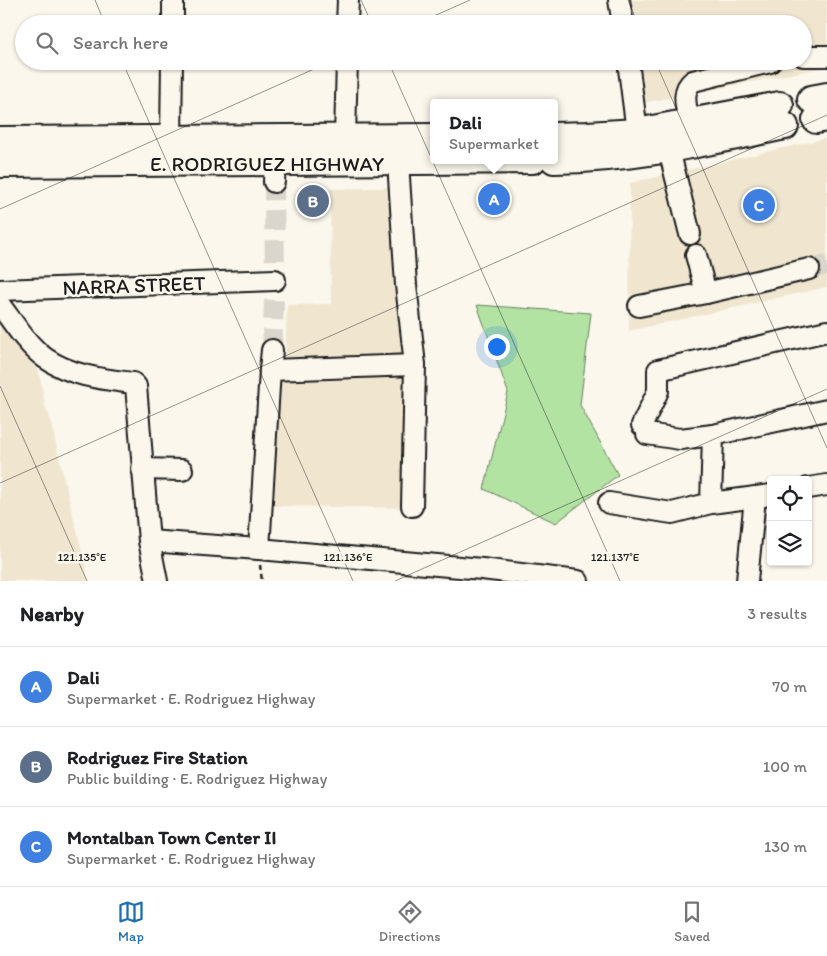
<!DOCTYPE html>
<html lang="en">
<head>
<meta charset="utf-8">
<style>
	body { margin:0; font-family:Itim,sans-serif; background:#f2f2f2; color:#202124 }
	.controls { position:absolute; right:15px; bottom:15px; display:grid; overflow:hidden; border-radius:5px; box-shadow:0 1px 4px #0004 }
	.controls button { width:45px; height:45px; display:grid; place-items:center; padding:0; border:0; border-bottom:1px solid #e0e0e0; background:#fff; color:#202124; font:25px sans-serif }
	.you { position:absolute; left:496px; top:346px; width:18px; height:18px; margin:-12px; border:4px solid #fff; border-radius:50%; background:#1a73e8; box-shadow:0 0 0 8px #1a73e833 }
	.badge { display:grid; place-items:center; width:32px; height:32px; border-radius:50%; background:#1f6fb2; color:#fff; font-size:16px; font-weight:700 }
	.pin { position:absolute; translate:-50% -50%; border:2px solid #fff; box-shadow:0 1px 5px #0006 }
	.popup { position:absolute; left:430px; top:99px; width:128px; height:65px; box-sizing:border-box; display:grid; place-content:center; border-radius:5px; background:#fff; filter:drop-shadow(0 1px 4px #0005); font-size:16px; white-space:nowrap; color:#757577 }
	.popup b { font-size:19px; color:#202124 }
	.popup::after { content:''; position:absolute; left:50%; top:100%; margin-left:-10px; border:10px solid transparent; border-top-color:#fff }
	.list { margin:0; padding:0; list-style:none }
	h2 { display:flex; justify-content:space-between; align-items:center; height:65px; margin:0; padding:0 20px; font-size:21px }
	h2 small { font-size:16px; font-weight:400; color:#757577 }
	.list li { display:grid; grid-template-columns:32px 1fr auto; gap:15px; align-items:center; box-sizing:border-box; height:80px; padding:0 20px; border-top:1px solid #e0e0e0 }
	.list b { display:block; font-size:19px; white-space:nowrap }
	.list p { margin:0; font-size:16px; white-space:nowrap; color:#757577 }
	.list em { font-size:16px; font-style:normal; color:#757577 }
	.icon { flex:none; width:28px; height:28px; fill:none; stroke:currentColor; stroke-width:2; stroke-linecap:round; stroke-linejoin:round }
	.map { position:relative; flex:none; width:827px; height:581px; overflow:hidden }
	.search { position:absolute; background:#fff; box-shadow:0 1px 4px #0004; left:15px; right:15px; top:15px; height:55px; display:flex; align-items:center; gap:12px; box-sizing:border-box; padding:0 18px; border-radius:28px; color:#757577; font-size:19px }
	.sheet { height:305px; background:#fff }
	nav { display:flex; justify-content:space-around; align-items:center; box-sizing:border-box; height:70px; border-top:1px solid #e0e0e0; background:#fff; font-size:14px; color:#757577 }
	nav a { display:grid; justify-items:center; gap:2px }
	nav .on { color:#1f6fb2 }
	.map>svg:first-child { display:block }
	.built { fill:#f0e6d0 }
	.green { fill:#b2e3a3; stroke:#678060 }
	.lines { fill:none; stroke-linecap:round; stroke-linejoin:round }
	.minor-tunnel { stroke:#dad6cd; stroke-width:20; stroke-dasharray:20 10; stroke-linecap:butt }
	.minor-casing { stroke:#1c1c1c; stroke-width:24 }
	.major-casing { stroke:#1c1c1c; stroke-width:30 }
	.path { stroke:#1c1c1c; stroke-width:2.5; stroke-dasharray:5 4; stroke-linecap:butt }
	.minor { stroke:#fbf7ec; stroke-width:20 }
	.major { stroke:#fbf7ec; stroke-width:26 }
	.ticks { fill:none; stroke:#1c1c1c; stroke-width:1; stroke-opacity:0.45 }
	.labels { text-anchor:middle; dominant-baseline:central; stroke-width:5; stroke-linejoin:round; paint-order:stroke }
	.street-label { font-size:21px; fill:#1c1c1c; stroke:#fbf7ec }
	.ticks-label { font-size:12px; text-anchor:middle; fill:#1c1c1c; stroke:#fbf7ec; stroke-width:5; stroke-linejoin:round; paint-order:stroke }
</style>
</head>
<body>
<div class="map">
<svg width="827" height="581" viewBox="0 0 827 581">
	<rect width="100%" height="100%" fill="#fbf7ec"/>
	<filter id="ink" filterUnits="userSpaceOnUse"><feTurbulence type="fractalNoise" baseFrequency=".02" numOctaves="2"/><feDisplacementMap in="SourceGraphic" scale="10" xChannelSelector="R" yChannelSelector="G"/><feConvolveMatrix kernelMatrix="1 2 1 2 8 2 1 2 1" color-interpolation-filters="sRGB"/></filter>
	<g filter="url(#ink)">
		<g class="built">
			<polygon points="623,0 827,0 827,67 638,104 632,61 803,61 803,24 626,24"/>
			<polygon points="827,138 827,287 629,331 630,183"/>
			<polygon points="408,187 414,508 269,506 272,360 285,359 287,305 331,304 330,189"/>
			<polygon points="0,323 23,353 39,371 46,410 49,415 89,581 0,581"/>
		</g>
		<polygon class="green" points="477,305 591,313 580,405 618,475 556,523 484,489 508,392"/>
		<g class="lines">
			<g class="minor-tunnel">
				<polyline points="809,269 827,265"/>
				<polyline points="272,350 275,280 274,182"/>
			</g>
			<g class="minor-casing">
				<g id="minor">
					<polyline points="619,0 623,24"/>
					<polyline points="173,24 173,0"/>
					<polyline points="347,24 348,0"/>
					<polyline points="803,56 827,56"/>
					<polyline points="628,61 637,132"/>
					<path d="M689,123C687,109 680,91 693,81L770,62"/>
					<polyline points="345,137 347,61"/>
					<polyline points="171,140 172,61"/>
					<polyline points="669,150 690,234"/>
					<polyline points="398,162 406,285 415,365 412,506"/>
					<polyline points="274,182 275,162"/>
					<polyline points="696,255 706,293 809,269"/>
					<polyline points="0,290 275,280"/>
					<path d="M0,305C13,322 27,345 45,358C71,376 102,379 133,383L136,386L149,541L157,581"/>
					<polyline points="639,306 706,293"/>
					<polyline points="270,370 415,365"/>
					<polyline points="642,425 658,391 658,370 827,331"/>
					<polyline points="647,434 680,439 713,435 827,410"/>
					<polyline points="142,469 182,470"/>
					<polyline points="808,488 827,485"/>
					<polyline points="609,503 672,513 711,503 771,495"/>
					<polyline points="711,503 713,435"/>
					<polyline points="149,541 259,549 482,569 578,581"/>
					<polyline points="259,549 270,370 272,350"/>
					<polyline points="747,581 755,497"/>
				</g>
			</g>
			<g class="major-casing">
				<g id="major">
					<polyline points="811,99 827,96"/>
					<polyline points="816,120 827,118"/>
					<polyline points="554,136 587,135 637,132 780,105"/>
					<polyline points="0,140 434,137"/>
					<path d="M554,160C633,159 708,142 785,126"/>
					<polyline points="0,164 533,160"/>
				</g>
			</g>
			<polyline class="path" points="260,565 262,581"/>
			<use href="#minor" class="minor"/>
			<use href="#major" class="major"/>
		</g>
	</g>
	<path class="ticks" d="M95,0L105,24M361,0L372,24M628,0L638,24M416,24L470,0M122,61L353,581M388,61L620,581M655,61L827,448M0,209L332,61M0,386L87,581M0,483L827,115M395,581L827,389"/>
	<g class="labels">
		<g class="street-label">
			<text x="267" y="163">E. RODRIGUEZ HIGHWAY</text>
			<text transform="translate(134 285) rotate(-2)">NARRA STREET</text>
		</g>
	</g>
	<g class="ticks-label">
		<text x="82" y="561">121.135°E</text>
		<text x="348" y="561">121.136°E</text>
		<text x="615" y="561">121.137°E</text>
	</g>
</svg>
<div class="controls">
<button><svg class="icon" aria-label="locate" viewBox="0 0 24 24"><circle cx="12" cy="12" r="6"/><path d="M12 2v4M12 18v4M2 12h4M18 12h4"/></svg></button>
<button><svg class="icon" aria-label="layers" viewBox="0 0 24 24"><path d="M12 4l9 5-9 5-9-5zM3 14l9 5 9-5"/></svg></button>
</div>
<div class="you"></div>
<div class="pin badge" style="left:494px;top:199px;background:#3f7fe0">A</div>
<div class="popup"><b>Dali</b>Supermarket</div>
<div class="pin badge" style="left:313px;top:201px;background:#5c6f8a">B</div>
<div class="pin badge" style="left:759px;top:205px;background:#3f7fe0">C</div>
<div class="search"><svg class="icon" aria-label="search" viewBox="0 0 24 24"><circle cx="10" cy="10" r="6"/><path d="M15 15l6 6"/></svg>Search here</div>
</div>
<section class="sheet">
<h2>Nearby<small>3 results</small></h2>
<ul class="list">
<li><span class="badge" style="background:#3f7fe0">A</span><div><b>Dali</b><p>Supermarket · E. Rodriguez Highway</p></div><em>70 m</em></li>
<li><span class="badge" style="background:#5c6f8a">B</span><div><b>Rodriguez Fire Station</b><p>Public building · E. Rodriguez Highway</p></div><em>100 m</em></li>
<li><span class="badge" style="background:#3f7fe0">C</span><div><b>Montalban Town Center II</b><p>Supermarket · E. Rodriguez Highway</p></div><em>130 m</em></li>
</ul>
</section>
<nav>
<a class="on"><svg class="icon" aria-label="map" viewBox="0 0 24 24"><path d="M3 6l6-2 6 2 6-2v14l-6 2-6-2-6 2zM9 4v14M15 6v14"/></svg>Map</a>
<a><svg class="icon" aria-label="directions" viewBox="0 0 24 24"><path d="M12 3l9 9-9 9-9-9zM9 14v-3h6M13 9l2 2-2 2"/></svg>Directions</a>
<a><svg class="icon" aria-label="saved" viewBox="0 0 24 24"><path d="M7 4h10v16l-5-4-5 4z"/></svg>Saved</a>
</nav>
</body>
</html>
